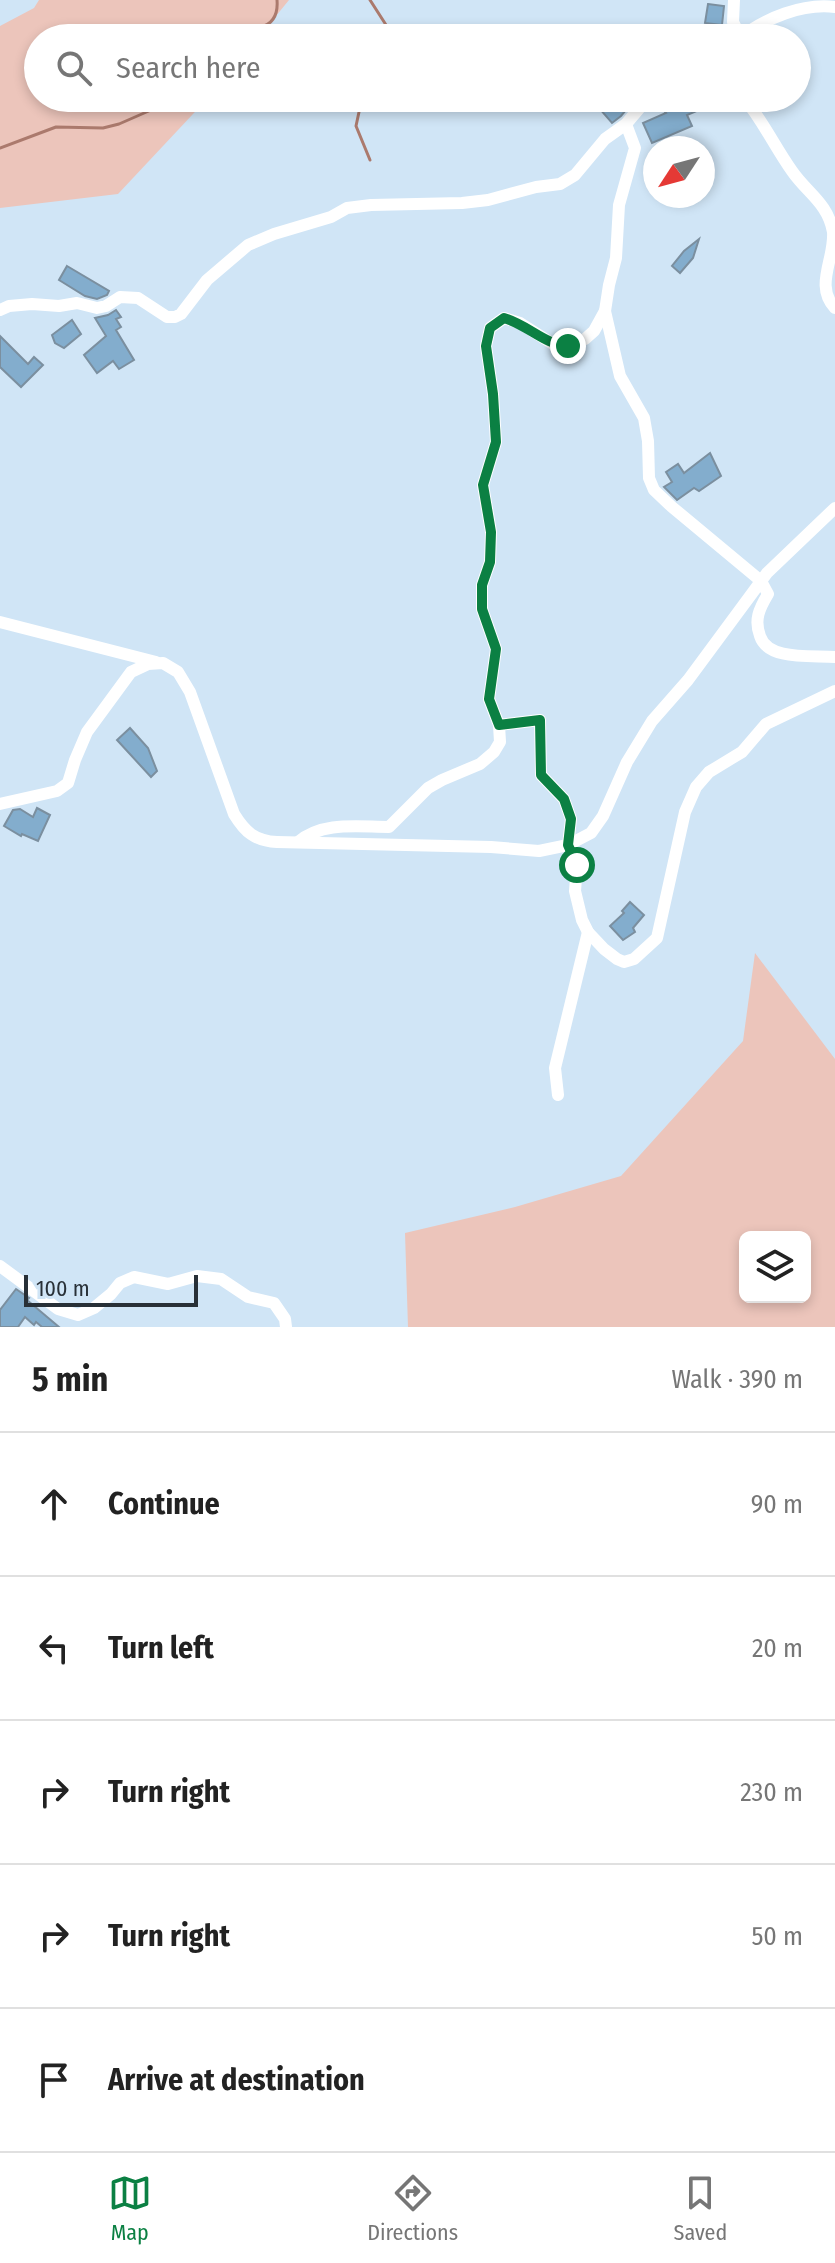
<!DOCTYPE html>
<html lang="en">
<head>
<meta charset="utf-8">
<style>
	body { margin:0; font-family:"Fira Sans Condensed",sans-serif; background:#f2f2f2; color:#222 }
	.controls { position:absolute; right:24px; bottom:24px; display:grid; overflow:hidden; border-radius:12px; box-shadow:0 4px 12px #0003 }
	.controls button { width:72px; height:72px; display:grid; place-items:center; padding:0; border:0; border-bottom:2px solid #e0e0e0; background:#fff; color:#222; font:40px sans-serif }
	.compass { position:absolute; left:643px; top:136px; width:72px; height:72px; border-radius:50%; background:#fff; box-shadow:0 4px 12px #0003; rotate:234deg }
	.scale { position:absolute; left:24px; bottom:20px; width:174px; box-sizing:border-box; padding-left:8px; border:4px solid #283037; border-top:0; font-size:22px; line-height:28px; white-space:nowrap; color:#283037; -webkit-text-stroke:6px #d0e5f6; paint-order:stroke }
	.stop { position:absolute; width:24px; height:24px; margin:-18px; border:6px solid #0b8043; border-radius:50%; background:#fff }
	.stop.end { background:#0b8043; border-color:#fff; box-shadow:0 2px 8px #0008 }
	.list { margin:0; padding:0; list-style:none }
	h2 { display:flex; justify-content:space-between; align-items:center; height:104px; margin:0; padding:0 32px; font-size:34px }
	h2 small { font-size:26px; font-weight:400; color:#767676 }
	.list li { display:grid; grid-template-columns:52px 1fr auto; gap:24px; align-items:center; box-sizing:border-box; height:144px; padding:0 32px; border-top:2px solid #e0e0e0 }
	.list b { display:block; font-size:30px; white-space:nowrap }
	.list em { font-size:26px; font-style:normal; color:#767676 }
	.icon { flex:none; width:44px; height:44px; fill:none; stroke:currentColor; stroke-width:2; stroke-linecap:round; stroke-linejoin:round }
	.map { position:relative; flex:none; width:835px; height:1327px; overflow:hidden }
	.search { position:absolute; background:#fff; box-shadow:0 4px 12px #0003; left:24px; right:24px; top:24px; height:88px; display:flex; align-items:center; gap:20px; box-sizing:border-box; padding:0 28px; border-radius:44px; color:#767676; font-size:30px }
	.sheet { height:824px; background:#fff }
	nav { display:flex; justify-content:space-around; align-items:center; box-sizing:border-box; height:112px; border-top:2px solid #e0e0e0; background:#fff; font-size:22px; color:#767676 }
	nav a { display:grid; justify-items:center; gap:4px }
	nav .on { color:#0b8043 }
	.map>svg:first-child { display:block }
	.green { fill:#ecc5bb; fill-rule:evenodd }
	.lines { fill:none; stroke-linecap:round; stroke-linejoin:round }
	.stream { stroke:#ab7a6d; stroke-width:3 }
	.building { fill:#83adcd; stroke:#7b8f9f; stroke-width:2 }
	.minor { stroke:#fff; stroke-width:12 }
	.route { stroke:#0b8043; stroke-width:10 }
</style>
</head>
<body>
<div class="map">
<svg width="835" height="1327" viewBox="0 0 835 1327">
	<rect width="100%" height="100%" fill="#d0e5f6"/>
	<g class="green">
		<polygon points="39,0 289,0 258,38 38,38 38,98 208,98 118,194 0,208 0,26 34,8"/>
		<path d="M755,953L835,1059V1327H408L405,1233L515,1207L621,1176L743,1041ZM745,1237H805V1297H745Z"/>
	</g>
	<g class="lines">
		<g class="stream">
			<polyline points="370,0 388,28 390,38"/>
			<path d="M173,38C177,35 183,29 188,27C214,19 281,49 277,0"/>
			<polyline points="362,98 356,126 370,160"/>
			<polyline points="0,148 56,127 103,128 119,124 151,110 168,98"/>
		</g>
	</g>
	<g class="building">
		<polygon points="708,4 724,6 722,25 705,23"/>
		<polygon points="597,98 636,98 621,116 612,123 599,108 602,104"/>
		<polygon points="657,98 667,98 675,107 695,101 699,110 687,115 692,126 652,143 643,123 666,113 656,102"/>
		<polygon points="699,239 693,258 680,273 672,266 684,251"/>
		<polygon points="67,266 109,291 107,295 97,299 85,296 59,280"/>
		<polygon points="116,310 121,317 116,319 121,327 116,330 134,360 119,369 113,361 97,373 84,355 106,336 95,318 108,315"/>
		<polygon points="72,320 81,334 64,348 55,343 52,335"/>
		<polygon points="0,336 28,364 34,357 43,365 21,387 0,367"/>
		<polygon points="710,453 721,476 699,491 694,488 677,500 664,487 672,482 666,472 678,464 684,473"/>
		<polygon points="130,728 148,748 157,771 151,777 117,740"/>
		<polygon points="37,808 50,815 38,841 22,834 21,836 4,826 13,810 20,809 33,817"/>
		<polygon points="630,902 644,915 633,928 635,932 623,940 610,926 624,913 622,911"/>
		<polygon points="16,1289 29,1298 27,1300 59,1327 42,1327 36,1322 34,1325 25,1317 18,1327 0,1327 0,1310"/>
	</g>
	<g class="lines">
		<g class="minor">
			<polyline points="734,0 733,22 740,36 742,36"/>
			<path d="M740,38C765,18 803,3 835,7"/>
			<path d="M744,98C763,121 775,147 792,171C807,193 828,203 833,232C835,259 814,286 835,308"/>
			<polyline points="0,310 9,306 32,304 59,306 77,303 97,308 106,306 120,297 138,298 167,317 175,317 181,314 207,280 248,245 274,234 331,217 347,208 371,205 462,203 488,200 536,187 560,184 575,175 605,139 626,124 648,98"/>
			<path d="M605,311L620,376L644,418L648,441L649,478L654,490L672,507L761,581L768,594C759,609 754,620 760,636C768,661 812,655 835,657"/>
			<polyline points="0,622 156,662"/>
			<polyline points="499,725 540,720 541,775 564,799 571,819 568,845 573,852 577,865 575,891 582,920 588,932 604,949 617,959 624,962 634,959 657,938 685,812 696,787 709,772 742,752 766,724 835,691"/>
			<path d="M0,804L57,791L68,783L75,760L87,732L131,672L148,664L163,663L178,672L190,692L234,814C245,832 255,841 277,842L491,847L539,851L568,845L591,833L603,816L627,762L652,721L688,680L767,573L835,508"/>
			<path d="M298,842C323,821 358,827 389,827L428,788L442,780L480,764L494,752L500,742L499,725L489,699L496,649L482,609V585L490,562L491,532L483,485L496,442L493,394L486,346L490,328L504,318L520,323L556,346H568L585,339L594,331L605,311L609,285L616,258L619,205L635,148L626,124"/>
			<polyline points="558,1095 555,1068 588,932"/>
			<polyline points="0,1266 58,1309 78,1315 94,1308 111,1294 120,1283 134,1277 168,1284 197,1276 221,1279 248,1297 274,1303 285,1319 286,1327"/>
		</g>
	</g>
	<g class="lines">
		<path class="route" d="M568,346C545,345 528,325 504,318L490,328L486,346L493,394L496,442L483,485L491,532L490,562L482,585V609L496,649L489,699L499,725L540,720L541,775L564,799L571,819L568,845L577,865"/>
	</g>
</svg>
<div class="controls">
<button><svg class="icon" aria-label="layers" viewBox="0 0 24 24"><path d="M12 4l9 5-9 5-9-5zM3 14l9 5 9-5"/></svg></button>
</div>
<svg class="compass" viewBox="-18 -18 36 36"><path d="M0-13l5 13h-10z" fill="#e53935"/><path d="M0 13l5-13h-10z" fill="#767676"/></svg>
<div class="scale">100 m</div>
<div class="stop" style="left:577px;top:865px"></div>
<div class="stop end" style="left:568px;top:346px"></div>
<div class="search"><svg class="icon" aria-label="search" viewBox="0 0 24 24"><circle cx="10" cy="10" r="6"/><path d="M15 15l6 6"/></svg>Search here</div>
</div>
<section class="sheet">
<h2>5 min<small>Walk · 390 m</small></h2>
<ul class="list">
<li><svg class="icon" aria-label="ahead" viewBox="0 0 24 24"><path d="M12 20V5M6 11l6-6 6 6"/></svg><div><b>Continue</b></div><em>90 m</em></li>
<li><svg class="icon" aria-label="left" viewBox="0 0 24 24"><path d="M17 20v-9H6M10 6l-5 5 5 5"/></svg><div><b>Turn left</b></div><em>20 m</em></li>
<li><svg class="icon" aria-label="right" viewBox="0 0 24 24"><path d="M7 20v-9h11M14 6l5 5-5 5"/></svg><div><b>Turn right</b></div><em>230 m</em></li>
<li><svg class="icon" aria-label="right" viewBox="0 0 24 24"><path d="M7 20v-9h11M14 6l5 5-5 5"/></svg><div><b>Turn right</b></div><em>50 m</em></li>
<li><svg class="icon" aria-label="arrive" viewBox="0 0 24 24"><path d="M6 21V4h12l-3 4 3 4H6"/></svg><div><b>Arrive at destination</b></div></li>
</ul>
</section>
<nav>
<a class="on"><svg class="icon" aria-label="map" viewBox="0 0 24 24"><path d="M3 6l6-2 6 2 6-2v14l-6 2-6-2-6 2zM9 4v14M15 6v14"/></svg>Map</a>
<a><svg class="icon" aria-label="directions" viewBox="0 0 24 24"><path d="M12 3l9 9-9 9-9-9zM9 14v-3h6M13 9l2 2-2 2"/></svg>Directions</a>
<a><svg class="icon" aria-label="saved" viewBox="0 0 24 24"><path d="M7 4h10v16l-5-4-5 4z"/></svg>Saved</a>
</nav>
</body>
</html>
